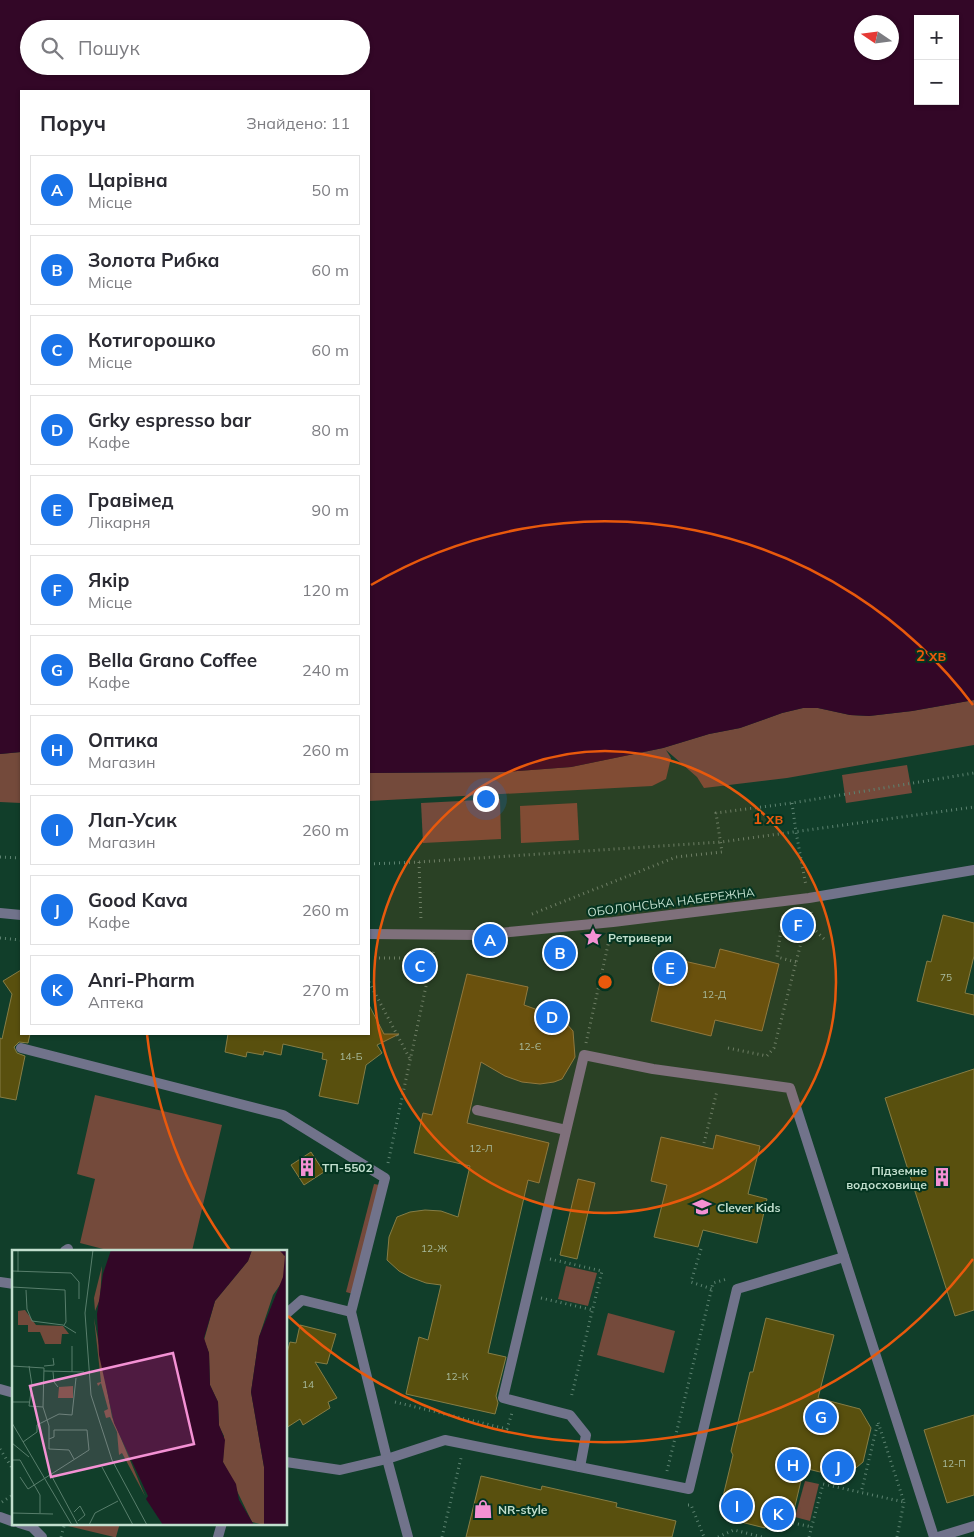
<!DOCTYPE html>
<html lang="uk">
<head>
<meta charset="utf-8">
<style>
	body { margin:0; font-family:Mulish,sans-serif; background:#f7f7f7; color:#2b2b33 }
	.controls { position:absolute; right:15px; top:15px; display:grid; overflow:hidden; border-radius:0px; box-shadow:0 1px 4px #0004 }
	.controls button { width:45px; height:45px; display:grid; place-items:center; padding:0; border:0; border-bottom:1px solid #e1e1e2; background:#fff; color:#2b2b33; font:25px sans-serif }
	.compass { position:absolute; left:854px; top:15px; width:45px; height:45px; border-radius:50%; background:#fff; box-shadow:0 1px 4px #0004; rotate:283deg }
	.you { position:absolute; left:485px; top:798px; width:18px; height:18px; margin:-12px; border:4px solid #fff; border-radius:50%; background:#1a73e8; box-shadow:0 0 0 8px #1a73e833 }
	.badge { display:grid; place-items:center; width:32px; height:32px; border-radius:50%; background:#1a73e8; color:#fff; font-size:16px; font-weight:700 }
	.pin { position:absolute; translate:-50% -50%; border:2px solid #fff; box-shadow:0 1px 5px #0006 }
	.list { margin:0; padding:0; list-style:none }
	h2 { display:flex; justify-content:space-between; align-items:center; height:65px; margin:0; padding:0 20px; font-size:21px }
	h2 small { font-size:16px; font-weight:400; color:#7c7c81 }
	.list li { display:grid; grid-template-columns:32px 1fr auto; gap:15px; align-items:center; box-sizing:border-box; height:70px; margin:0 10px 10px; padding:0 10px; border:1px solid #e1e1e2; border-radius:0px }
	.list b { display:block; font-size:19px; white-space:nowrap }
	.list p { margin:0; font-size:16px; white-space:nowrap; color:#7c7c81 }
	.list em { font-size:16px; font-style:normal; color:#7c7c81 }
	.icon { flex:none; width:28px; height:28px; fill:none; stroke:currentColor; stroke-width:2; stroke-linecap:round; stroke-linejoin:round }
	.map { position:relative; flex:none; width:974px; height:1537px; overflow:hidden }
	.search { position:absolute; background:#fff; box-shadow:0 1px 4px #0004; left:20px; top:20px; width:350px; height:55px; display:flex; align-items:center; gap:12px; box-sizing:border-box; padding:0 18px; border-radius:28px; color:#7c7c81; font-size:19px }
	.panel { position:absolute; background:#fff; box-shadow:0 1px 4px #0004; left:20px; top:90px; width:350px; height:945px; border-radius:0px }
	.map>svg:first-child { display:block }
	.green { fill:#744a3b }
	.water { fill:#330727; fill-rule:evenodd }
	.building { fill:#59500e; stroke:#867d45 }
	.lines { fill:none; stroke-linecap:round; stroke-linejoin:round }
	.path { stroke:#5d8371; stroke-width:3; stroke-dasharray:1 4; stroke-linecap:butt }
	.service { stroke:#71738b; stroke-width:10 }
	.pedestrian { stroke:#71738b; stroke-width:10 }
	.ring { fill:none; stroke:#e8590c; stroke-width:2.5 }
	.labels { text-anchor:middle; dominant-baseline:central; stroke-width:4; stroke-linejoin:round; paint-order:stroke }
	.number-label { font-size:10px; fill:#a8bb9e }
	.street-label { font-size:12px; fill:#c2dfce; stroke:#043420 }
	.poi-label { font-size:12px; font-weight:bold; fill:#c2dfce; stroke:#043420; text-anchor:start }
	.inset-road { fill:none; stroke:#587e6c; stroke-width:1 }
	.view { fill:#f491d4; fill-opacity:0.15; stroke:#f491d4; stroke-width:2.5 }
	.inset-edge { fill:none; stroke:#c2dfce; stroke-width:2.5 }
	.centre { fill:#e8590c; stroke:#043420; stroke-width:2.5 }
	.ring-label { font-size:15px; text-anchor:middle; font-weight:bold; fill:#e8590c; stroke:#043420; stroke-width:4; stroke-linejoin:round; paint-order:stroke }
</style>
</head>
<body>
<div class="map">
<svg width="974" height="1537" viewBox="0 0 974 1537">
	<rect width="100%" height="100%" fill="#113e2a"/>
	<g class="green">
		<polygon points="974,700 974,745 787,778 704,788 697,777 666,750 671,758 666,779 652,786 369,801 369,773 503,772 571,767 663,748 709,734 740,728 782,713 803,708 818,708 850,715 869,716 912,711"/>
		<polygon points="21,752 21,803 0,802 0,754"/>
		<polygon points="907,765 912,793 846,803 842,775"/>
		<polygon points="500,799 501,839 423,843 421,803"/>
		<polygon points="577,803 579,840 521,843 520,806"/>
		<polygon points="95,1095 222,1125 192,1251 111,1251 80,1243 95,1179 77,1174"/>
		<polygon points="374,1184 380,1185 353,1294 346,1292"/>
		<polygon points="566,1266 597,1273 588,1306 558,1299"/>
		<polygon points="608,1313 675,1331 664,1373 597,1355"/>
		<polygon points="805,1481 819,1484 810,1521 795,1517"/>
		<polygon points="69,1523 120,1523 116,1537 114,1537 68,1526"/>
	</g>
	<path class="water" d="M0,0H974V700L912,711L869,716L850,715L818,708H803L782,713L740,728L709,734L663,748L571,767L503,772L369,773V91H21V752L0,754ZM918,19H955V101H918ZM862,22H892V52H862ZM29,29H361V66H29Z"/>
	<g class="building">
		<polygon points="943,915 974,923 974,956 965,993 974,995 974,1015 917,1001 927,961 931,962"/>
		<polygon points="720,949 779,964 762,1031 715,1020 711,1036 651,1021 666,957 715,968"/>
		<polygon points="21,970 21,1034 30,1034 28,1043 19,1042 14,1047 17,1053 25,1056 16,1100 0,1097 0,1038 2,1039 12,994 3,981"/>
		<polygon points="467,974 528,987 524,1005 552,1015 565,1022 573,1031 575,1057 562,1079 554,1082 540,1084 522,1082 505,1076 481,1062 467,1123 549,1143 539,1183 528,1180 488,1353 506,1357 496,1396 498,1403 495,1414 406,1394 419,1337 428,1340 441,1285 426,1283 410,1277 399,1271 387,1260 389,1237 397,1217 410,1212 425,1210 441,1211 458,1217 470,1166 414,1153 423,1113 432,1115"/>
		<polygon points="369,1005 384,1034 399,1034 377,1045 382,1053 366,1065 358,1104 319,1096 327,1060 322,1059 323,1053 283,1044 281,1055 264,1051 263,1055 247,1052 246,1057 225,1052 228,1034 369,1034"/>
		<polygon points="974,1069 974,1310 955,1316 885,1098"/>
		<polygon points="716,1135 760,1146 748,1194 767,1199 757,1243 703,1230 698,1247 654,1237 667,1185 651,1181 661,1137 713,1149"/>
		<polygon points="311,1152 324,1172 304,1185 291,1165"/>
		<polygon points="578,1179 595,1183 577,1259 560,1255"/>
		<polygon points="766,1318 834,1335 818,1398 860,1409 871,1428 863,1462 844,1478 804,1468 790,1527 767,1521 765,1528 733,1520 735,1513 720,1509 733,1455 731,1451 750,1372 753,1372"/>
		<polygon points="300,1325 336,1334 327,1364 315,1362 337,1398 328,1402 330,1408 303,1425 300,1419 286,1428 286,1356 290,1342 296,1343"/>
		<polygon points="974,1415 974,1495 947,1503 924,1430"/>
		<polygon points="481,1476 541,1490 542,1486 617,1503 616,1507 676,1521 672,1537 466,1537"/>
	</g>
	<g class="lines">
		<g class="path">
			<polyline points="792,803 796,832 806,886"/>
			<polyline points="0,857 21,858"/>
			<polyline points="419,862 421,921"/>
			<polyline points="369,864 419,862 721,842 974,807"/>
			<polyline points="811,912 815,930 826,941"/>
			<polyline points="532,914 676,857 722,852 716,813 792,803 974,773"/>
			<polyline points="783,916 777,957 796,962"/>
			<polyline points="0,938 21,940"/>
			<polyline points="369,958 432,958"/>
			<polyline points="369,982 410,1059"/>
			<polyline points="586,1043 610,936"/>
			<polyline points="728,1048 767,1056 774,1048 803,935 815,930"/>
			<polyline points="704,1143 717,1091"/>
			<polyline points="388,1163 434,949"/>
			<polyline points="701,1249 691,1282 712,1289"/>
			<polyline points="550,1259 602,1271 571,1398"/>
			<polyline points="541,1298 593,1310"/>
			<polyline points="395,1402 507,1429 512,1413"/>
			<polyline points="0,1449 14,1471"/>
			<polyline points="667,1471 713,1283 727,1279"/>
			<polyline points="2,1502 14,1494"/>
			<polyline points="688,1505 691,1505 704,1537"/>
			<polyline points="793,1523 812,1527"/>
			<polyline points="61,1537 65,1523"/>
			<polyline points="442,1537 461,1458"/>
			<polyline points="718,1537 734,1530 762,1537"/>
			<polyline points="809,1537 823,1484 904,1502 878,1422 861,1493"/>
			<polyline points="897,1537 904,1502"/>
		</g>
		<g class="service">
			<polyline points="21,1048 283,1115 385,1178 351,1312 387,1459 408,1537"/>
			<polyline points="477,1110 566,1130"/>
			<polyline points="65,1251 68,1249"/>
			<polyline points="0,1282 14,1284"/>
			<polyline points="286,1314 302,1300 351,1312"/>
			<polyline points="0,1389 14,1393"/>
			<polyline points="286,1462 340,1470 387,1459 445,1440 689,1489 737,1289 844,1257"/>
			<polyline points="580,1467 586,1435 570,1415 503,1398 584,1055 653,1069 790,1088 934,1537"/>
			<polyline points="0,1517 14,1522"/>
			<polyline points="19,1523 32,1527 42,1537"/>
			<polyline points="218,1537 222,1523"/>
			<polyline points="938,1537 974,1526"/>
		</g>
		<g class="pedestrian">
			<polyline points="0,913 21,915"/>
			<polyline points="369,934 478,935 613,922 809,898 974,870"/>
		</g>
	</g>
	<circle cx="605" cy="982" r="231" fill="#e8590c" fill-opacity=".12"/>
	<g class="ring">
		<circle cx="605" cy="982" r="231"/>
		<path d="M973 1259A461 461 0 0 1 288 1316M230 1250A461 461 0 0 1 147 1034M371 585A461 461 0 0 1 973 705"/>
	</g>
	<defs>
		<g id="sight-bare" transform="scale(1.5)"><path d="M0-6L1.8-2.2L6-1.7L2.9 1.2L3.7 5.4L0 3.3L-3.7 5.4L-2.9 1.2L-6-1.7L-1.8-2.2Z" fill="#f491d4" stroke="#043420" stroke-width="2.5" paint-order="stroke"/></g>
		<g id="building-bare" transform="scale(1.5)"><path d="M-4-6H4V6H1V3H-1V6H-4ZM-2.5-4.3h1.7v1.8h-1.7ZM.8-4.3h1.7v1.8H.8ZM-2.5-1h1.7V.8h-1.7ZM.8-1h1.7V.8H.8Z" fill="#f491d4" stroke="#043420" stroke-width="2.5" paint-order="stroke"/></g>
		<g id="school-bare" transform="scale(1.5)"><path d="M0-5L7-2L0 1L-7-2ZM-4 1L0 2.5L4 1V4Q0 6-4 4Z" fill="#f491d4" stroke="#043420" stroke-width="2.5" paint-order="stroke"/></g>
		<g id="shop-bare" transform="scale(1.5)"><path d="M-5-2.5h2.3a2.7 3.5 0 0 1 5.4 0H5L5.5 6h-11ZM-1.5-2.5h3a1.5 2.3 0 0 0-3 0Z" fill="#f491d4" stroke="#043420" stroke-width="2.5" paint-order="stroke"/></g>
	</defs>
	<g fill-rule="evenodd">
		<use href="#sight-bare" x="593" y="937"/>
		<use href="#building-bare" x="307" y="1167"/>
		<use href="#building-bare" x="942" y="1177"/>
		<use href="#school-bare" x="702" y="1207"/>
		<use href="#shop-bare" x="483" y="1509"/>
	</g>
	<g class="labels">
		<g class="number-label">
			<text x="946" y="977">75</text>
			<text x="714" y="994">12-Д</text>
			<text x="530" y="1046">12-Є</text>
			<text x="351" y="1056">14-Б</text>
			<text x="481" y="1148">12-Л</text>
			<text x="434" y="1248">12-Ж</text>
			<text x="457" y="1376">12-К</text>
			<text x="308" y="1384">14</text>
			<text x="954" y="1463">12-П</text>
		</g>
		<g class="street-label">
			<text transform="translate(671 902) rotate(-7)">ОБОЛОНСЬКА НАБЕРЕЖНА</text>
		</g>
		<g class="poi-label">
			<text x="608" y="937">Ретривери</text>
			<text x="322" y="1167">ТП-5502</text>
			<text x="927" y="1170" text-anchor="end">Підземне<tspan x="927" dy="14">водосховище</tspan></text>
			<text x="717" y="1207">Clever Kids</text>
			<text x="498" y="1509">NR-style</text>
		</g>
	</g>
	<g transform="translate(12 1250)">
		<rect width="275" height="275" fill="#113e2a"/>
		<path d="M240,0H270L272,6L274,3L275,25L261,45L247,87L239,142L252,217V275L240,272L211,212L212,186L207,176L206,152L198,135L197,103L192,90L203,51L236,11ZM90,16L88,49L83,61L82,48ZM13,60L24,75L51,76L57,84H50L49,94H33L28,82H16V75H6V61ZM82,68L100,167L133,246L110,203L107,205L105,182L98,167L94,168L92,161L96,159L89,133L86,136L85,133L89,132ZM61,136V148H46L47,137Z" fill="#744a3b"/>
		<path d="M99,0H240L236,11L203,51L192,88L197,103L198,135L206,152L207,175L213,190L211,212L224,234L227,250L242,275H151L134,249L136,246L102,173L87,105L85,64L91,24ZM267,0H275V275H252V217L239,142L247,87L271,27L273,6Z" fill="#330727"/>
		<path class="inset-road" d="M81,0L73,63L79,145L100,210L135,275M0,21L59,23L67,32V49M6,22V1M0,37L53,40L54,72L52,75M14,40L15,59L20,71L51,75L64,83M60,96V122M0,116L32,118L31,157L37,176V199L57,200L62,209M17,116L20,135L17,156L31,157M32,116L42,115L41,108M32,121L72,122M41,122L42,132L46,137M0,152H17M0,173L60,275M11,192L25,182V175L47,164L60,165L64,128M0,193L17,207M0,210H8L28,245V263M90,217L121,275M38,223L66,275M8,227L16,239L77,200L75,180H42V187L37,189M62,262L68,256L73,265L66,271M0,263L41,264M77,275L83,263L106,251"/>
		<path class="view" d="M161,103L182,194L39,227L18,136Z"/>
		<rect width="275" height="275" class="inset-edge"/>
	</g>
	<circle cx="605" cy="982" r="8" class="centre"/>
	<g class="ring-label">
		<text x="931" y="661">2 хв</text>
		<text x="768" y="824">1 хв</text>
	</g>
</svg>
<div class="controls">
<button>+</button>
<button>−</button>
</div>
<svg class="compass" viewBox="-18 -18 36 36"><path d="M0-13l5 13h-10z" fill="#e53935"/><path d="M0 13l5-13h-10z" fill="#7c7c81"/></svg>
<div class="you"></div>
<div class="pin badge" style="left:490px;top:940px">A</div>
<div class="pin badge" style="left:560px;top:953px">B</div>
<div class="pin badge" style="left:420px;top:966px">C</div>
<div class="pin badge" style="left:552px;top:1017px">D</div>
<div class="pin badge" style="left:670px;top:968px">E</div>
<div class="pin badge" style="left:798px;top:925px">F</div>
<div class="pin badge" style="left:821px;top:1417px">G</div>
<div class="pin badge" style="left:793px;top:1465px">H</div>
<div class="pin badge" style="left:737px;top:1506px">I</div>
<div class="pin badge" style="left:838px;top:1467px">J</div>
<div class="pin badge" style="left:778px;top:1514px">K</div>
<div class="search"><svg class="icon" aria-label="search" viewBox="0 0 24 24"><circle cx="10" cy="10" r="6"/><path d="M15 15l6 6"/></svg>Пошук</div>
<section class="panel">
<h2>Поруч<small>Знайдено: 11</small></h2>
<ul class="list">
<li><span class="badge">A</span><div><b>Царівна</b><p>Місце</p></div><em>50 m</em></li>
<li><span class="badge">B</span><div><b>Золота Рибка</b><p>Місце</p></div><em>60 m</em></li>
<li><span class="badge">C</span><div><b>Котигорошко</b><p>Місце</p></div><em>60 m</em></li>
<li><span class="badge">D</span><div><b>Grky espresso bar</b><p>Кафе</p></div><em>80 m</em></li>
<li><span class="badge">E</span><div><b>Гравімед</b><p>Лікарня</p></div><em>90 m</em></li>
<li><span class="badge">F</span><div><b>Якір</b><p>Місце</p></div><em>120 m</em></li>
<li><span class="badge">G</span><div><b>Bella Grano Coffee</b><p>Кафе</p></div><em>240 m</em></li>
<li><span class="badge">H</span><div><b>Оптика</b><p>Магазин</p></div><em>260 m</em></li>
<li><span class="badge">I</span><div><b>Лап-Усик</b><p>Магазин</p></div><em>260 m</em></li>
<li><span class="badge">J</span><div><b>Good Kava</b><p>Кафе</p></div><em>260 m</em></li>
<li><span class="badge">K</span><div><b>Anri-Pharm</b><p>Аптека</p></div><em>270 m</em></li>
</ul>
</section>
</div>
</body>
</html>
